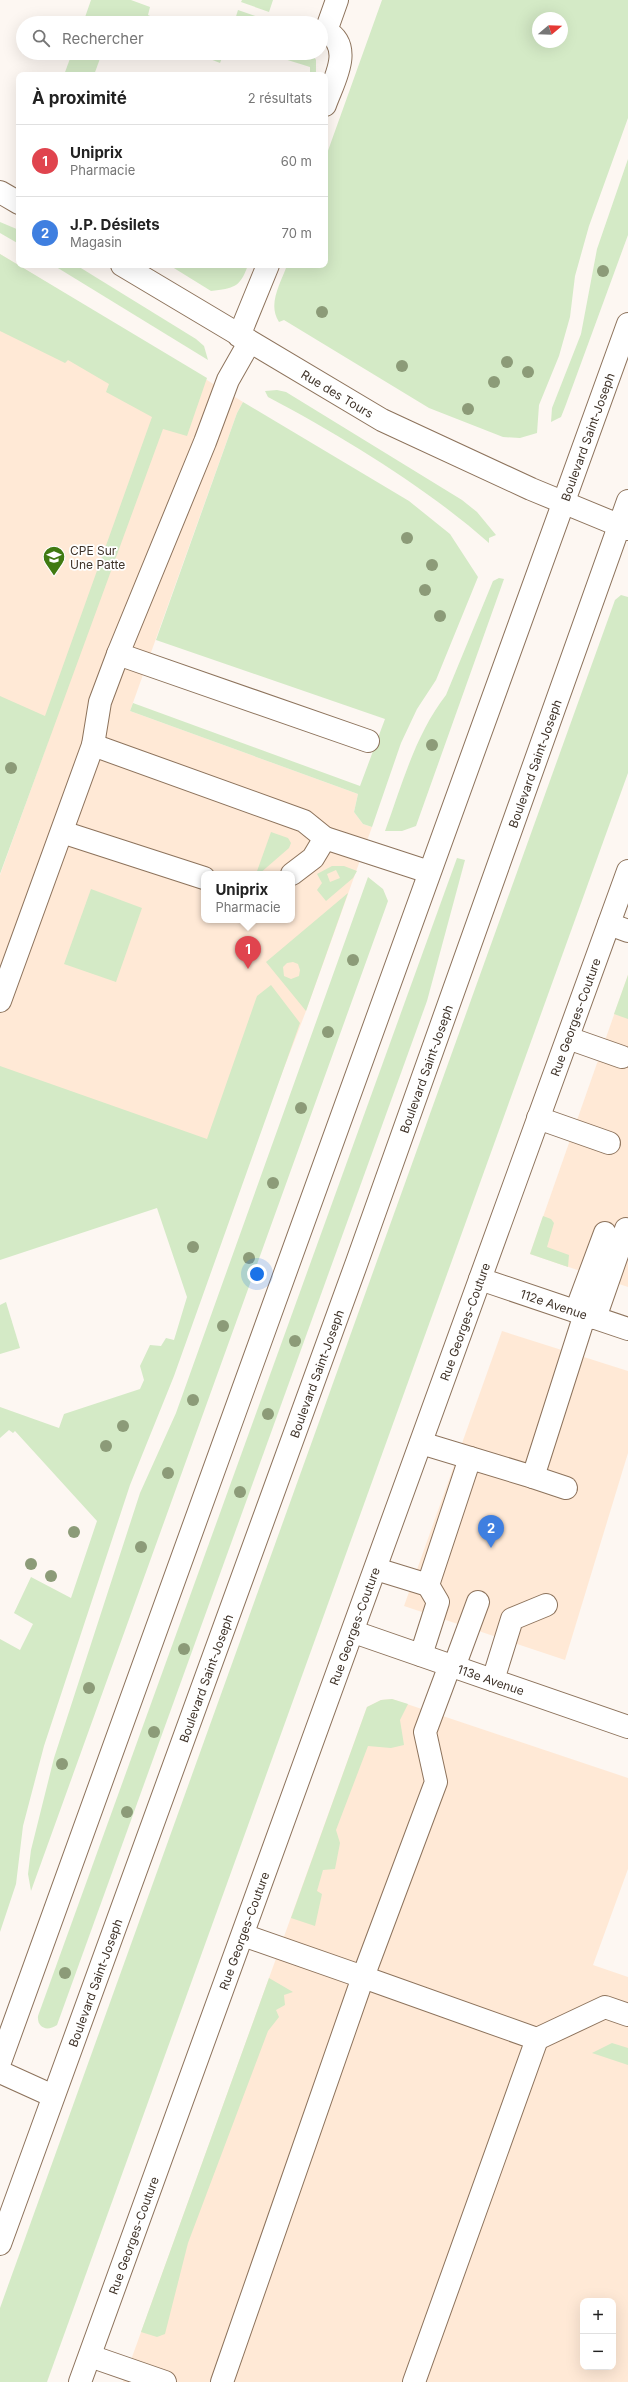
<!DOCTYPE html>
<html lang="fr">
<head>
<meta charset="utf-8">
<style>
	body { margin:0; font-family:Inter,sans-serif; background:#f2f2f2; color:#222 }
	.controls { position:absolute; right:12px; bottom:12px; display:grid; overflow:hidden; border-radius:8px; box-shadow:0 4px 16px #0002 }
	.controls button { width:36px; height:36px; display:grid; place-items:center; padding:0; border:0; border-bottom:1px solid #e0e0e0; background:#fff; color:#222; font:20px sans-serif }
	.compass { position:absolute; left:532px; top:12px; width:36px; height:36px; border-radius:50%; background:#fff; box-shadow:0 4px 16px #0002; rotate:71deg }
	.you { position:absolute; left:257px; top:1274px; width:14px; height:14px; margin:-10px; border:3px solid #fff; border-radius:50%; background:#1a73e8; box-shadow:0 0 0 6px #1a73e833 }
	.badge { display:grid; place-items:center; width:26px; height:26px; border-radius:50%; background:#407a12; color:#fff; font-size:13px; font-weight:700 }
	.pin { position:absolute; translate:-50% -33px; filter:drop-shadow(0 1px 2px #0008) }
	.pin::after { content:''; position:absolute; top:21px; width:14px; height:12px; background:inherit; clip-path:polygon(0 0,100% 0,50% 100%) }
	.popup { position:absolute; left:201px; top:871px; width:94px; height:52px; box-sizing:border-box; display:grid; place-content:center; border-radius:8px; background:#fff; filter:drop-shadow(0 1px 3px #0005); font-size:13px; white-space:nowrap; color:#767676 }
	.popup b { font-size:15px; color:#222 }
	.popup::after { content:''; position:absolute; left:50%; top:100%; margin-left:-8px; border:8px solid transparent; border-top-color:#fff }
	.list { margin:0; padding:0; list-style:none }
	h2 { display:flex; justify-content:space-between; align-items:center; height:52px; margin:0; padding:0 16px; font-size:17px }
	h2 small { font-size:13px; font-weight:400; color:#767676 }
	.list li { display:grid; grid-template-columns:26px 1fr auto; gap:12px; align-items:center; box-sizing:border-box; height:72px; padding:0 16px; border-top:1px solid #e0e0e0 }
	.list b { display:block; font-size:15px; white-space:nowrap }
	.list p { margin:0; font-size:13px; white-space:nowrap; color:#767676 }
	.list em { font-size:13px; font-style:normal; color:#767676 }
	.icon { flex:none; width:22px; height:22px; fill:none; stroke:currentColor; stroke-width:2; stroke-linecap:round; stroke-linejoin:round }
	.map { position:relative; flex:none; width:628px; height:2382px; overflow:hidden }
	.search { position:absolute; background:#fff; box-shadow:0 4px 16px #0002; left:16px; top:16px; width:312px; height:44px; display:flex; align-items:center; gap:10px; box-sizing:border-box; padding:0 14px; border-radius:22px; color:#767676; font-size:15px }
	.panel { position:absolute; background:#fff; box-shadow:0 4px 16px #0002; left:16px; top:72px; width:312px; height:196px; border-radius:8px }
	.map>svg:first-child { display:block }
	.built { fill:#ffe9d6; fill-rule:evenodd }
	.green { fill:#d4eac6; fill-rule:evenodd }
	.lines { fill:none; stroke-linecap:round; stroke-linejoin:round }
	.minor-casing { stroke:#8d735c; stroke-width:24 }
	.major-casing { stroke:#8d735c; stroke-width:24 }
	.minor { stroke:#fff; stroke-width:22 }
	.major { stroke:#fff; stroke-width:22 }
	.tree { fill:#8c9b78 }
	.labels { text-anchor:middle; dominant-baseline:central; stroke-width:3.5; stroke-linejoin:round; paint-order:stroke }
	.street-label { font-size:12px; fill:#3f3329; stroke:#fff }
	.poi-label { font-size:12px; fill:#3f3329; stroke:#fff; text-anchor:start }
</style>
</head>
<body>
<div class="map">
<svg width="628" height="2382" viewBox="0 0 628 2382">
	<rect width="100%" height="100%" fill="#fdf7f2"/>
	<g class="built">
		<path d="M0,254L243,402L237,413L130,711L358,794L354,812L363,824L372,827L306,1011L234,1197L0,1080V875L48,742L0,718ZM204,874H292V920H204Z"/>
		<polygon points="628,975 628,1287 530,1254"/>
		<polygon points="502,1331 628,1371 628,1453 565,1660 404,1606"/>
		<path d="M392,1699L628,1778V1869L593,1965L628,1977V2382H123L367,1707L381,1700ZM583,2301H613V2367H583Z"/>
	</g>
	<g class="green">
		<polygon points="91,0 131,0 150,7 148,15 152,17 150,23 83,23"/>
		<polygon points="242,0 273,0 269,12 241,2"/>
		<path d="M382,0H628V118L589,226L575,276L570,317L559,356L539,405L537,433L520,438L503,437L429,408L284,320L279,322C267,304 281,283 287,265H325V159ZM538,18H562V42H538Z"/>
		<polygon points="238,10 267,20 266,23 234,23"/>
		<polygon points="72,53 102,53 94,75 64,75"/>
		<polygon points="195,53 224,53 220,63"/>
		<polygon points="265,53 312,53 316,60 316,75 310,75 310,67"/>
		<polygon points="628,159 628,235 565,407 561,417 551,422 552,408 581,334 597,249"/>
		<polygon points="0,222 19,230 19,244 0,233"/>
		<polygon points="0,254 207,378 187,436 163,429 0,874 0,696 45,716 152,417 106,392 109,384 68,360 65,363 0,331"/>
		<polygon points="53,265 76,265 196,339 204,346 208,360"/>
		<path d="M169,265H248C240,288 234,288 211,291Z"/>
		<path d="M277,390L286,392L462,500L477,512L496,535L489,538V543C427,488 342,436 268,397L265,391Z"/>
		<polygon points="243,402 409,501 450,534 478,577 436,680 417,709 401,743 372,827 363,824 354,812 358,794 130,711 133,703 360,786 385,719 156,640 237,413"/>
		<path d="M499,578L504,579L416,826L402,831H385C402,785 415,735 446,695L493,581Z"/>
		<polygon points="621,595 628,597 628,773 47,2382 0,2382 0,2308 615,600"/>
		<polygon points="271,832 288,838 291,843 289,848 259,874 256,874"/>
		<path d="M457,858L465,860L427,1001L57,2025C47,2032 37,2028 38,2016Z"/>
		<path d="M332,866H344L357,871L353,878L326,901L317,890L322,883L317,874ZM336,870L340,878L330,882L327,874Z"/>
		<polygon points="368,877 383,889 388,901 31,1891 28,1874 31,1850 54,1758 140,1493 176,1413"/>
		<polygon points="91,889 142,908 116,982 64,964"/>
		<path d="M348,893L306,1011L266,962ZM293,962L298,964L300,970L299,976L291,979L284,976L283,967L287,963Z"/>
		<polygon points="628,975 628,1019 614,1014"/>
		<polygon points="271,985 300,1023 174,1376 130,1485 44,1746 23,1826 16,1884 0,1932 0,1639 20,1650 33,1624 14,1613 31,1577 71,1598 97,1521 15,1431 13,1433 9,1430 0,1438 0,1407 59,1428 64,1414 140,1389 144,1380 140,1366 150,1345 161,1346 166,1338 174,1340 187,1297 157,1208 0,1260 0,1066 207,1139 257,996"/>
		<polygon points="543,1216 551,1219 554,1223 547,1247 569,1255 568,1267 530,1254"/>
		<polygon points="6,1302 20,1348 0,1354 0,1305"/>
		<polygon points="392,1699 408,1704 400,1720 404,1745 391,1748 368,1746 336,1830 340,1843 335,1869 323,1870 317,1891 322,1894 315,1926 291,1918 367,1707 381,1700"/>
		<polygon points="269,1978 293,1992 284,1995 285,2005 276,2010 279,2017 268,2031 188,2243 165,2334 157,2337 141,2332"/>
		<polygon points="612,2043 628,2048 628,2065 592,2053"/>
	</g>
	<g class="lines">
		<g class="minor-casing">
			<g id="minor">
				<path d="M325,105C333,82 355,47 326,31L337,0"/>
				<polyline points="0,192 19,203"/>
				<path id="s1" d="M122,265L382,420L531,489L628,529"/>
				<polyline points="239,336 268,265"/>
				<polyline points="118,654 368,741"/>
				<polyline points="93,745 304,821 325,838 429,872"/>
				<polyline points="62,832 204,878"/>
				<polyline points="292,874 313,858 325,838"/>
				<polyline points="609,924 628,931"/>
				<polyline points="0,1001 93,745 100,702 118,654 205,442 228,380 249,343"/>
				<polyline points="568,1038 622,1057"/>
				<polyline points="538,1118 609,1143"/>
				<path id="s2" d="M480,1279L628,1329"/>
				<polyline points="576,1311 605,1233"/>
				<polyline points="595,1318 626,1229"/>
				<polyline points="421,1443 533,1477 585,1314"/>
				<polyline points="533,1477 566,1488"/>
				<polyline points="376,1569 428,1585 470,1458"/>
				<path id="s3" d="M354,1632L628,1727"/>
				<polyline points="421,1655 438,1602 428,1585"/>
				<polyline points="454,1667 478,1602"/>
				<polyline points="493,1680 512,1619 546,1605"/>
				<polyline points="537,2039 605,2007 628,2015"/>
				<polyline points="0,2072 53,2096"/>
				<polyline points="90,2356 165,2382"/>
				<path id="s4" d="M80,2382L628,871"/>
				<polyline points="222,2382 363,1977 243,1935"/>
				<polyline points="414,2382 537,2039 363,1977 436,1782 425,1732 450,1665"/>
			</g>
		</g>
		<g class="major-casing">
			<g id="major">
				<path id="s5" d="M0,2062L628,324"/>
				<path id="s6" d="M0,2244L357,1262L628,501"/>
			</g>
		</g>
		<use href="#minor" class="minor"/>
		<use href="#major" class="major"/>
	</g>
	<g class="tree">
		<circle cx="603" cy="271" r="6"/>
		<circle cx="322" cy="312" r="6"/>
		<circle cx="507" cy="362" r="6"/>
		<circle cx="402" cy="366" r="6"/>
		<circle cx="528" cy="372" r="6"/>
		<circle cx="494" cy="382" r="6"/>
		<circle cx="468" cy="409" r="6"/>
		<circle cx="407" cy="538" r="6"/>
		<circle cx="432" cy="565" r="6"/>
		<circle cx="425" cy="590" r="6"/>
		<circle cx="440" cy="616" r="6"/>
		<circle cx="432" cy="745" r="6"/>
		<circle cx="11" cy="768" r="6"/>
		<circle cx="353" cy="960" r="6"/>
		<circle cx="328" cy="1032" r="6"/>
		<circle cx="301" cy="1108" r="6"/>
		<circle cx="273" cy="1183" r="6"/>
		<circle cx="193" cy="1247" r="6"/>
		<circle cx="249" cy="1258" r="6"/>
		<circle cx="223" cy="1326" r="6"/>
		<circle cx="295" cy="1341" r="6"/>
		<circle cx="193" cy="1400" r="6"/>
		<circle cx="268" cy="1414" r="6"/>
		<circle cx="123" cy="1426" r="6"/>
		<circle cx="106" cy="1446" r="6"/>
		<circle cx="168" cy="1473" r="6"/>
		<circle cx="240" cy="1492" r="6"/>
		<circle cx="74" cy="1532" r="6"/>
		<circle cx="141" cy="1547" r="6"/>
		<circle cx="31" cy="1564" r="6"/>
		<circle cx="51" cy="1576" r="6"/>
		<circle cx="184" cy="1649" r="6"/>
		<circle cx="89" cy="1688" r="6"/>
		<circle cx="154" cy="1732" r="6"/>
		<circle cx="62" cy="1764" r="6"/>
		<circle cx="127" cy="1812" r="6"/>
		<circle cx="65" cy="1973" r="6"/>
	</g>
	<defs>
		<g id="school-pin" transform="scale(1.15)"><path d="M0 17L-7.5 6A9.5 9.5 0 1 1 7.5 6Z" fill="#407a12" stroke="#fff"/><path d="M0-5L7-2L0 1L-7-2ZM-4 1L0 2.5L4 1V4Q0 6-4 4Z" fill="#fff"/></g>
	</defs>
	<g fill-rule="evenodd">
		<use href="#school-pin" x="54" y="557"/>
	</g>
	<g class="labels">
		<g class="street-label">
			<text stroke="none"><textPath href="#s1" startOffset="251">Rue des Tours</textPath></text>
			<text stroke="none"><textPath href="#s5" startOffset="1728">Boulevard Saint-Joseph</textPath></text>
			<text stroke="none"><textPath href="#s6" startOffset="1574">Boulevard Saint-Joseph</textPath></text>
			<text stroke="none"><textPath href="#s4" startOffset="1452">Rue Georges-Couture</textPath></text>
			<text stroke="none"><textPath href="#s6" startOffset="1250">Boulevard Saint-Joseph</textPath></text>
			<text stroke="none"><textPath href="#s2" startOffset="78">112e Avenue</textPath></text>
			<text stroke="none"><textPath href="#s4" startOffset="1128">Rue Georges-Couture</textPath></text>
			<text stroke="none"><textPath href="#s6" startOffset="926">Boulevard Saint-Joseph</textPath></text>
			<text stroke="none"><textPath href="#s4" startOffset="804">Rue Georges-Couture</textPath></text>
			<text stroke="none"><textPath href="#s6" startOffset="602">Boulevard Saint-Joseph</textPath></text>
			<text stroke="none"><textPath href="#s3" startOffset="145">113e Avenue</textPath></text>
			<text stroke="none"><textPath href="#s4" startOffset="480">Rue Georges-Couture</textPath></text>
			<text stroke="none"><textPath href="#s6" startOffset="278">Boulevard Saint-Joseph</textPath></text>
			<text stroke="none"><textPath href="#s4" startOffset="156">Rue Georges-Couture</textPath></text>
		</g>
		<g class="poi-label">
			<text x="70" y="550">CPE Sur<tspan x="70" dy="14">Une Patte</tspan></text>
		</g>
	</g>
</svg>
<div class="controls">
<button>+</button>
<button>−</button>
</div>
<svg class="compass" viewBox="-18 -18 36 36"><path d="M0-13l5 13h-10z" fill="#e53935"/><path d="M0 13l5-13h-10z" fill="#767676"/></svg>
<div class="you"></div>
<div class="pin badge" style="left:248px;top:969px;background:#e0444e">1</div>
<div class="popup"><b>Uniprix</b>Pharmacie</div>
<div class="pin badge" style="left:491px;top:1548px;background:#3f7fe0">2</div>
<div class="search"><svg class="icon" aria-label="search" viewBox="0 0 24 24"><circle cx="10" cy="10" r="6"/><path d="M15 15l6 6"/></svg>Rechercher</div>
<section class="panel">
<h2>À proximité<small>2 résultats</small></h2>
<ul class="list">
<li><span class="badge" style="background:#e0444e">1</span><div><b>Uniprix</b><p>Pharmacie</p></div><em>60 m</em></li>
<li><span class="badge" style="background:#3f7fe0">2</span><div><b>J.P. Désilets</b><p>Magasin</p></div><em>70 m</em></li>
</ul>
</section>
</div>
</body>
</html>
